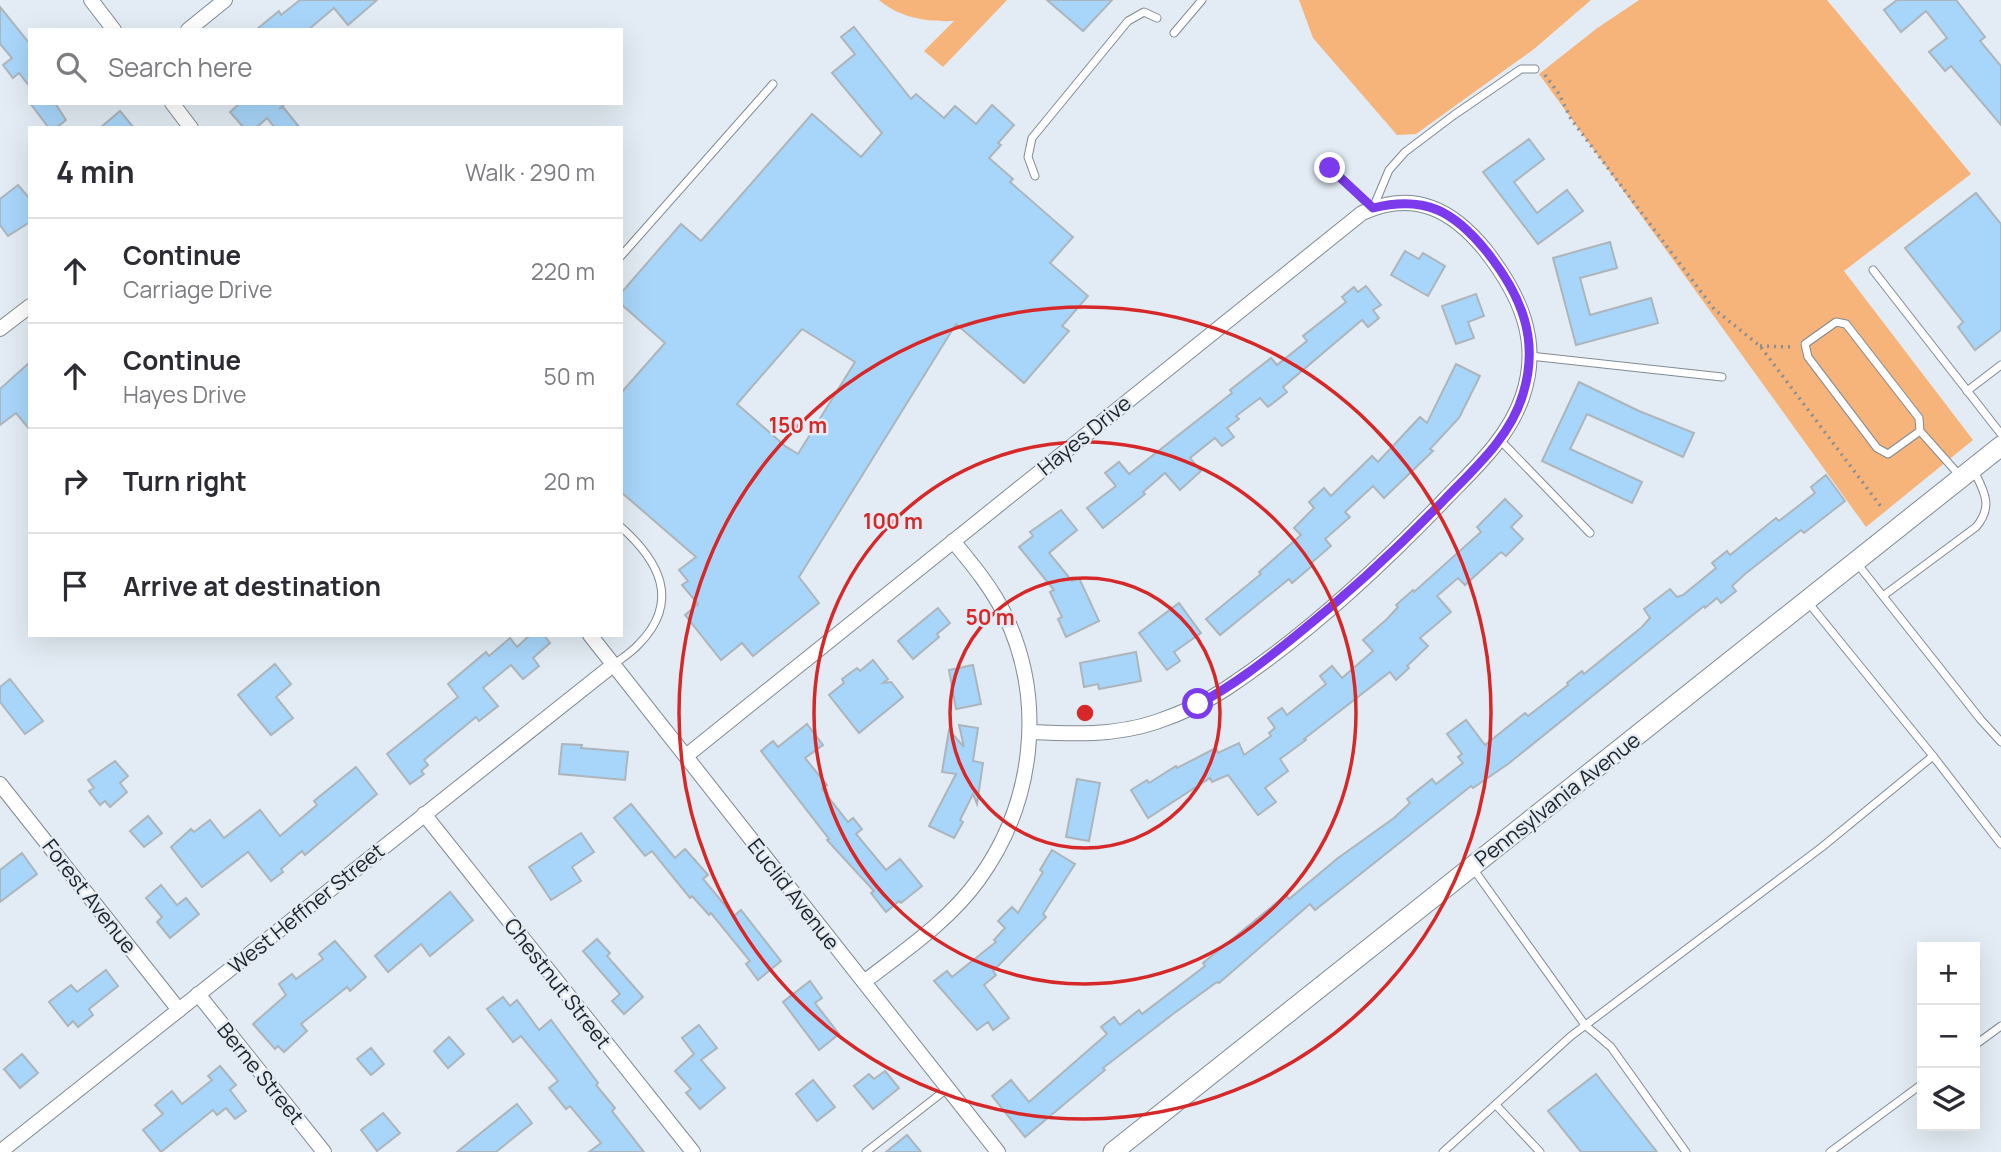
<!DOCTYPE html>
<html lang="en">
<head>
<meta charset="utf-8">
<style>
	body { margin:0; font-family:Manrope,sans-serif; background:#f2f2f3; color:#2b2b33 }
	.controls { position:absolute; right:21px; bottom:21px; display:grid; overflow:hidden; border-radius:0px; box-shadow:0 7px 28px #0002 }
	.controls button { width:63px; height:63px; display:grid; place-items:center; padding:0; border:0; border-bottom:2px solid #e1e1e2; background:#fff; color:#2b2b33; font:35px sans-serif }
	.stop { position:absolute; width:21px; height:21px; margin:-16px; border:5px solid #7c3aed; border-radius:50%; background:#fff }
	.stop.end { background:#7c3aed; border-color:#fff; box-shadow:0 2px 7px #0008 }
	.list { margin:0; padding:0; list-style:none }
	h2 { display:flex; justify-content:space-between; align-items:center; height:91px; margin:0; padding:0 28px; font-size:30px }
	h2 small { font-size:23px; font-weight:400; color:#7c7c81 }
	.list li { display:grid; grid-template-columns:46px 1fr auto; gap:21px; align-items:center; box-sizing:border-box; height:105px; padding:0 28px; border-top:2px solid #e1e1e2 }
	.list b { display:block; font-size:26px; white-space:nowrap }
	.list p { margin:0; font-size:23px; white-space:nowrap; color:#7c7c81 }
	.list em { font-size:23px; font-style:normal; color:#7c7c81 }
	.icon { flex:none; width:38px; height:38px; fill:none; stroke:currentColor; stroke-width:2; stroke-linecap:round; stroke-linejoin:round }
	.map { position:relative; flex:none; width:2001px; height:1152px; overflow:hidden }
	.search { position:absolute; background:#fff; box-shadow:0 7px 28px #0002; left:28px; top:28px; width:595px; height:77px; display:flex; align-items:center; gap:18px; box-sizing:border-box; padding:0 24px; border-radius:0px; color:#7c7c81; font-size:26px }
	.panel { position:absolute; background:#fff; box-shadow:0 7px 28px #0002; left:28px; top:126px; width:595px; height:511px; border-radius:0px }
	.map>svg:first-child { display:block }
	.green { fill:#f6b37a }
	.building { fill:#a8d6fa; stroke:#acb5bc; stroke-width:2; fill-rule:evenodd }
	.lines { fill:none; stroke-linecap:round; stroke-linejoin:round }
	.service-casing { stroke:#818a91; stroke-width:9 }
	.minor-casing { stroke:#818a91; stroke-width:16 }
	.tertiary-casing { stroke:#818a91; stroke-width:21 }
	.path { stroke:#888f94; stroke-width:3.5; stroke-dasharray:2 5; stroke-linecap:butt }
	.service { stroke:#fff; stroke-width:7 }
	.minor { stroke:#fff; stroke-width:14 }
	.tertiary { stroke:#fff; stroke-width:19 }
	.route { stroke:#7c3aed; stroke-width:9 }
	.ring { fill:none; stroke:#d62828; stroke-width:3.5 }
	.labels { text-anchor:middle; dominant-baseline:central; stroke-width:5; stroke-linejoin:round; paint-order:stroke }
	.street-label { font-size:21px; fill:#212528; stroke:#e3ecf4 }
	.centre { fill:#d62828; stroke:#e3ecf4; stroke-width:3.5 }
	.ring-label { font-size:21px; text-anchor:middle; font-weight:bold; fill:#d62828; stroke:#e3ecf4; stroke-width:5; stroke-linejoin:round; paint-order:stroke }
</style>
</head>
<body>
<div class="map">
<svg width="2001" height="1152" viewBox="0 0 2001 1152">
	<rect width="100%" height="100%" fill="#e3ecf4"/>
	<g class="green">
		<path d="M879,0H1007L943,67L924,51L954,21C927,22 900,18 879,0Z"/>
		<polygon points="1299,0 1591,0 1534,49 1416,134 1397,135 1313,38"/>
		<polygon points="1639,0 1827,0 1971,174 1844,271 1973,440 1866,527 1539,74 1596,29"/>
	</g>
	<g class="building">
		<polygon points="300,0 377,0 348,25 334,8 308,30 256,30 279,11 281,15"/>
		<polygon points="1047,0 1112,0 1083,31"/>
		<polygon points="1897,0 1956,0 1985,37 1980,41 2001,66 2001,125 1951,66 1945,71 1929,52 1947,38 1926,11 1901,32 1884,10"/>
		<polygon points="0,7 30,44 30,87 19,73 13,78 3,65 12,58 0,44"/>
		<path d="M854,27L911,99L916,94L944,118L955,106L976,124L992,105L1014,125L998,143L1001,145L989,158L1013,179L1010,182L1073,237L1050,263L1088,296L1062,326L1069,331L1024,383L956,324L799,577L819,603L753,656L742,643L721,660L685,615L698,604L682,585L688,581L679,570L696,557L621,492V393L665,343L621,304V293L681,224L701,241L812,114L861,157L882,133L832,73L855,54L841,37ZM802,329L855,362L798,454L785,446L737,404Z"/>
		<polygon points="30,103 55,103 66,120 56,128 49,128"/>
		<polygon points="240,103 286,103 279,109 283,107 300,128 275,128 267,118 256,128 244,128 230,112"/>
		<polygon points="120,111 134,128 100,128"/>
		<polygon points="1529,139 1544,159 1514,182 1537,213 1567,190 1583,211 1538,244 1483,172"/>
		<polygon points="18,185 30,199 30,222 8,236 0,225 0,199"/>
		<polygon points="1976,193 2001,224 2001,330 1975,350 1958,327 1963,322 1905,248"/>
		<polygon points="1610,242 1617,268 1580,278 1590,315 1651,298 1658,323 1576,345 1553,258"/>
		<polygon points="1405,251 1419,259 1423,253 1445,266 1428,296 1391,275"/>
		<polygon points="1366,286 1381,305 1373,310 1379,318 1368,327 1362,320 1283,387 1287,392 1268,407 1260,398 1236,416 1239,419 1227,428 1234,437 1222,446 1215,438 1190,458 1201,471 1180,490 1165,473 1143,492 1145,494 1103,528 1087,508 1116,486 1105,473 1119,462 1129,474 1232,393 1230,390 1271,358 1277,365 1307,341 1303,336 1346,302 1342,297 1354,287 1358,292"/>
		<polygon points="1476,294 1484,316 1468,322 1474,338 1456,344 1442,306"/>
		<polygon points="30,362 30,430 16,413 0,425 0,389"/>
		<polygon points="1456,364 1480,376 1459,418 1430,449 1433,451 1384,498 1373,486 1345,512 1350,517 1325,539 1331,546 1310,564 1312,566 1292,583 1289,579 1220,635 1206,619 1261,574 1259,572 1301,535 1294,528 1314,508 1309,502 1324,488 1331,496 1372,456 1378,462 1420,417 1427,423"/>
		<polygon points="1579,382 1639,411 1694,433 1683,457 1587,414 1570,449 1642,482 1632,503 1542,461"/>
		<polygon points="1826,475 1845,501 1804,533 1801,530 1745,574 1732,586 1736,591 1721,603 1717,598 1705,608 1704,606 1508,764 1473,788 1471,786 1315,910 1310,904 1219,983 1217,982 1173,1014 1103,1068 1105,1070 1025,1137 992,1096 1011,1080 1029,1102 1107,1034 1101,1027 1114,1017 1120,1025 1139,1010 1142,1014 1205,966 1203,963 1286,895 1289,899 1338,858 1394,818 1410,803 1407,799 1432,779 1436,784 1463,763 1458,757 1462,754 1447,734 1466,720 1485,745 1525,713 1528,716 1568,685 1567,683 1582,671 1584,674 1642,627 1650,618 1644,609 1670,589 1677,597 1683,595 1716,568 1712,563 1727,551 1730,555 1776,518 1779,521 1815,493 1811,487"/>
		<polygon points="1505,499 1522,516 1511,527 1523,539 1506,556 1501,552 1465,585 1458,578 1437,596 1451,612 1420,638 1428,646 1407,666 1409,668 1396,680 1390,672 1304,739 1306,740 1280,759 1288,771 1265,788 1276,802 1258,815 1228,775 1212,782 1210,778 1148,818 1131,790 1147,780 1149,783 1176,766 1177,768 1216,748 1218,753 1239,743 1244,755 1271,736 1269,733 1275,728 1268,718 1282,708 1287,715 1326,684 1320,676 1332,666 1342,678 1373,651 1363,640 1387,619 1398,607 1396,605 1413,590 1414,592 1481,532 1477,527"/>
		<polygon points="1061,510 1077,530 1049,553 1072,581 1079,578 1099,621 1066,637 1058,619 1062,617 1050,592 1054,590 1019,547 1033,536 1030,532"/>
		<polygon points="1179,603 1201,633 1174,652 1180,661 1167,670 1139,633"/>
		<polygon points="938,608 950,623 937,634 939,637 913,659 898,641"/>
		<polygon points="530,635 544,635 550,643 533,658 539,666 523,679 511,665 483,688 498,706 479,721 476,717 424,760 428,765 421,771 424,774 410,784 387,754 458,697 448,684 486,652 489,656 510,638 517,647"/>
		<polygon points="1136,652 1141,681 1099,689 1098,684 1084,687 1080,663"/>
		<polygon points="873,660 888,679 883,683 891,682 903,697 859,733 829,695 844,683 842,679 857,668 860,671"/>
		<polygon points="275,664 291,684 276,697 293,718 271,735 238,695"/>
		<polygon points="973,665 981,704 956,709 949,670"/>
		<polygon points="10,679 43,721 25,734 0,702 0,687"/>
		<polygon points="807,724 823,745 805,758 827,785 822,789 848,822 853,818 862,829 856,834 886,870 900,859 922,886 901,903 899,901 886,912 871,893 874,891 827,840 829,839 761,751 773,741 778,747"/>
		<polygon points="959,725 978,728 973,761 983,763 977,804 973,794 960,820 963,822 954,838 929,826 956,774 942,772 949,730 964,747"/>
		<polygon points="562,744 582,745 581,748 628,752 625,780 559,774"/>
		<polygon points="115,761 128,776 120,783 127,792 110,807 105,801 100,805 89,791 94,788 88,780"/>
		<polygon points="356,767 377,794 305,855 302,851 281,869 283,872 271,881 248,852 202,887 171,847 191,829 194,832 210,820 224,838 260,810 280,836 317,805 314,801"/>
		<polygon points="1077,779 1100,783 1089,841 1066,837"/>
		<polygon points="631,804 675,858 685,849 708,875 703,879 734,916 741,910 781,961 758,980 746,964 750,961 711,913 709,915 692,896 690,898 652,851 645,856 614,818"/>
		<polygon points="148,816 162,833 144,847 130,831"/>
		<polygon points="581,833 594,852 572,867 581,881 551,900 529,867"/>
		<polygon points="1052,850 1075,864 1043,914 1046,917 993,971 996,975 984,985 1009,1018 993,1030 988,1022 977,1030 934,981 947,971 952,977 996,942 994,940 1005,928 998,921 1012,907 1018,913 1043,872 1040,870"/>
		<polygon points="22,853 37,874 0,902 0,870"/>
		<polygon points="161,885 177,905 186,898 199,914 170,938 157,922 162,917 146,898"/>
		<polygon points="450,892 473,920 430,956 421,944 388,972 375,956"/>
		<polygon points="597,939 610,953 607,956 643,997 624,1014 612,1001 620,994 583,951"/>
		<polygon points="335,941 366,977 350,991 347,987 301,1024 307,1031 284,1052 278,1046 275,1049 253,1024 286,995 279,984 292,974 296,979 323,959 319,954"/>
		<polygon points="106,970 118,986 89,1009 93,1015 78,1027 73,1021 68,1026 49,1002 71,985 77,992"/>
		<polygon points="810,981 822,998 815,1003 839,1034 819,1050 783,1002"/>
		<polygon points="503,997 510,1006 517,1000 539,1030 551,1020 598,1083 596,1085 615,1108 612,1111 644,1152 589,1152 601,1143 570,1106 566,1109 549,1088 558,1081 521,1036 513,1042 487,1009"/>
		<polygon points="699,1025 717,1048 701,1060 725,1088 700,1109 686,1093 691,1089 675,1071 694,1054 682,1038"/>
		<polygon points="449,1037 464,1054 448,1068 434,1051"/>
		<polygon points="371,1048 384,1064 371,1075 357,1059"/>
		<polygon points="22,1054 38,1073 20,1088 4,1069"/>
		<polygon points="220,1066 236,1085 230,1090 246,1111 235,1119 226,1108 217,1115 213,1110 161,1152 143,1130 163,1114 155,1105 172,1091 182,1104 212,1080 208,1076"/>
		<polygon points="885,1071 899,1088 873,1109 854,1086 869,1074 874,1079"/>
		<polygon points="1596,1074 1657,1152 1581,1152 1548,1111"/>
		<polygon points="813,1080 835,1107 817,1121 796,1094"/>
		<polygon points="517,1104 532,1123 496,1152 457,1152"/>
		<polygon points="383,1113 400,1133 377,1151 361,1130"/>
		<polygon points="907,1135 921,1152 886,1152"/>
	</g>
	<g class="lines">
		<g class="service-casing">
			<g id="service">
				<polyline points="1174,33 1202,0"/>
				<polyline points="1330,168 1373,208 1389,170 1405,152 1454,115 1521,69 1535,69"/>
				<polyline points="1035,176 1028,157 1032,138 1128,21 1144,12 1157,18"/>
				<polyline points="621,256 773,84"/>
				<polyline points="1873,270 2001,434"/>
				<polyline points="1530,356 1722,377"/>
				<polyline points="1967,391 2001,365"/>
				<polyline points="1920,431 1888,454 1877,448 1808,357 1805,344 1836,322 1846,324 1919,418 1920,431 1961,477"/>
				<polyline points="1500,440 1590,533"/>
				<polyline points="1856,562 1981,720 2001,742"/>
				<path d="M1883,596L1976,527C1994,506 1984,491 1973,469"/>
				<polyline points="1807,601 1933,756 2001,844"/>
				<path d="M613,665C622,658 632,652 639,644C681,601 659,561 621,527"/>
				<polyline points="1472,867 1585,1025 1611,1047 1686,1152"/>
				<polyline points="1975,1045 2001,1026"/>
				<polyline points="1496,1105 1540,1152"/>
				<polyline points="866,1152 948,1088"/>
				<polyline points="1443,1152 1571,1036 1822,847 1933,756"/>
				<polyline points="1830,1152 1922,1084"/>
			</g>
		</g>
		<g class="minor-casing">
			<g id="minor">
				<polyline points="91,0 114,30"/>
				<polyline points="188,30 225,0"/>
				<polyline points="172,103 191,128"/>
				<polyline points="0,329 30,306"/>
				<polyline points="590,635 998,1152"/>
				<path d="M686,756L1362,213C1414,189 1453,210 1486,251C1520,295 1542,342 1522,398C1508,438 1475,468 1446,498C1380,567 1307,635 1227,688C1206,702 1180,714 1156,722C1114,736 1073,734 1030,732"/>
				<polyline points="0,784 179,1010"/>
				<polyline points="424,814 693,1152"/>
				<path d="M864,982C904,951 949,921 979,879C1034,803 1046,701 1005,615C992,588 972,564 953,541"/>
				<polyline points="198,994 324,1152"/>
				<polyline points="0,1152 613,665"/>
			</g>
		</g>
		<g class="tertiary-casing">
			<polyline id="tertiary" points="1113,1152 2001,446"/>
		</g>
		<g class="path">
			<polyline points="1545,75 1559,94 1571,119 1714,309 1760,346 1882,508"/>
			<polyline points="1760,346 1793,347"/>
		</g>
		<use href="#service" class="service"/>
		<use href="#minor" class="minor"/>
		<use href="#tertiary" class="tertiary"/>
	</g>
	<g class="lines">
		<path class="route" d="M1198,704C1233,686 1263,662 1293,638C1347,595 1398,548 1445,499C1475,468 1511,436 1523,394C1540,339 1521,295 1487,252C1454,211 1425,195 1373,208L1330,168"/>
	</g>
	<g class="ring">
		<circle cx="1085" cy="713" r="135"/>
		<circle cx="1085" cy="713" r="271"/>
		<circle cx="1085" cy="713" r="406"/>
	</g>
	<g class="labels">
		<g class="street-label">
			<text transform="translate(1084 435) rotate(-39)">Hayes Drive</text>
			<text transform="translate(1557 799) rotate(-38)">Pennsylvania Avenue</text>
			<text transform="translate(794 894) rotate(52)">Euclid Avenue</text>
			<text transform="translate(90 896) rotate(52)">Forest Avenue</text>
			<text transform="translate(306 908) rotate(-39)">West Heffner Street</text>
			<text transform="translate(558 983) rotate(52)">Chestnut Street</text>
			<text transform="translate(261 1073) rotate(51)">Berne Street</text>
		</g>
	</g>
	<circle cx="1085" cy="713" r="10" class="centre"/>
	<g class="ring-label">
		<text x="798" y="433">150 m</text>
		<text x="893" y="529">100 m</text>
		<text x="990" y="625">50 m</text>
	</g>
</svg>
<div class="controls">
<button>+</button>
<button>−</button>
<button><svg class="icon" aria-label="layers" viewBox="0 0 24 24"><path d="M12 4l9 5-9 5-9-5zM3 14l9 5 9-5"/></svg></button>
</div>
<div class="stop" style="left:1198px;top:704px"></div>
<div class="stop end" style="left:1330px;top:168px"></div>
<div class="search"><svg class="icon" aria-label="search" viewBox="0 0 24 24"><circle cx="10" cy="10" r="6"/><path d="M15 15l6 6"/></svg>Search here</div>
<section class="panel">
<h2>4 min<small>Walk · 290 m</small></h2>
<ul class="list">
<li><svg class="icon" aria-label="ahead" viewBox="0 0 24 24"><path d="M12 20V5M6 11l6-6 6 6"/></svg><div><b>Continue</b><p>Carriage Drive</p></div><em>220 m</em></li>
<li><svg class="icon" aria-label="ahead" viewBox="0 0 24 24"><path d="M12 20V5M6 11l6-6 6 6"/></svg><div><b>Continue</b><p>Hayes Drive</p></div><em>50 m</em></li>
<li><svg class="icon" aria-label="right" viewBox="0 0 24 24"><path d="M7 20v-9h11M14 6l5 5-5 5"/></svg><div><b>Turn right</b></div><em>20 m</em></li>
<li><svg class="icon" aria-label="arrive" viewBox="0 0 24 24"><path d="M6 21V4h12l-3 4 3 4H6"/></svg><div><b>Arrive at destination</b></div></li>
</ul>
</section>
</div>
</body>
</html>
